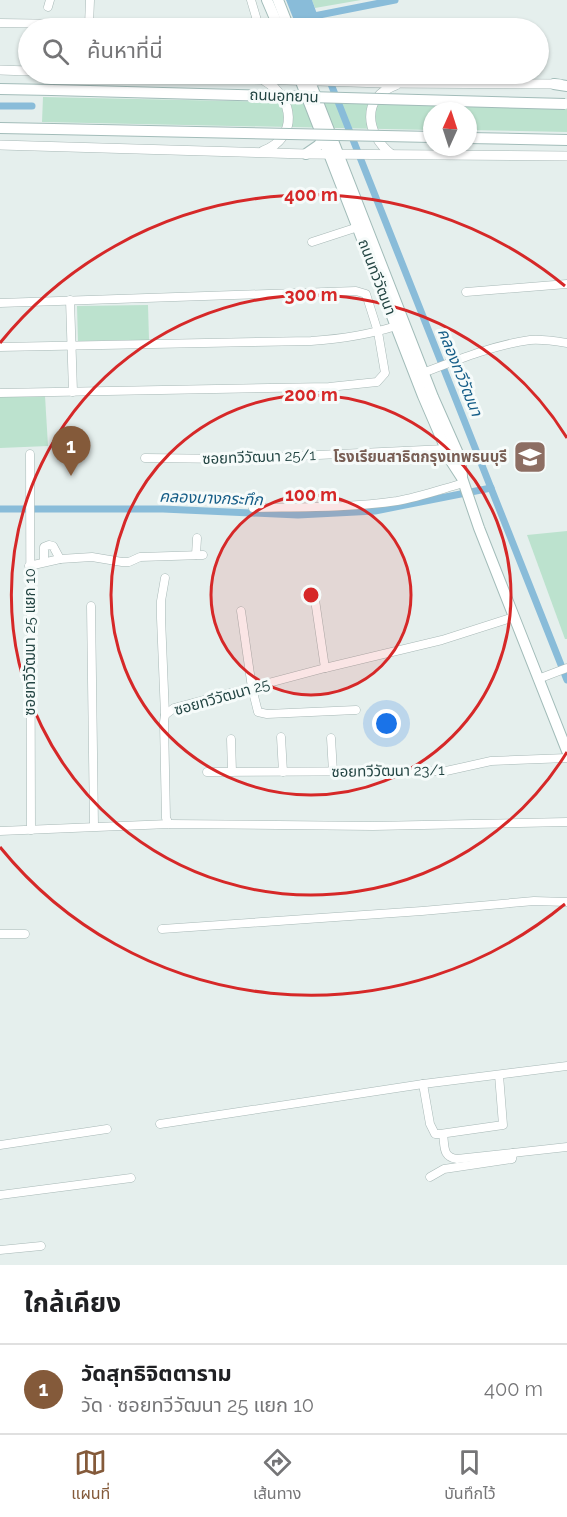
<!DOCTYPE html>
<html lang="th">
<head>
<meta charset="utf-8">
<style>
	body { margin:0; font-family:Raleway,"Noto Sans Thai",sans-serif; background:#f2f2f2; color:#202124 }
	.compass { position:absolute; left:423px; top:102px; width:54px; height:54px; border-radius:50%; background:#fff; box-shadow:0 2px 4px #0004; rotate:3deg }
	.you { position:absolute; left:387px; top:724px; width:21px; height:21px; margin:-15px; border:4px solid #fff; border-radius:50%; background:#1a73e8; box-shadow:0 0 0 9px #1a73e833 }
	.badge { display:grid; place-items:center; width:39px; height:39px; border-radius:50%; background:#845a3a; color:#fff; font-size:20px; font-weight:700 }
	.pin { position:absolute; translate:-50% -50px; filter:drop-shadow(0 2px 3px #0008) }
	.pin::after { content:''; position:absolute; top:32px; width:21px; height:18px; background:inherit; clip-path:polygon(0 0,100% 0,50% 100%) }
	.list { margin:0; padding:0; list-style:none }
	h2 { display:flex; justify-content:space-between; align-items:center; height:78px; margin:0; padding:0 24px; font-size:26px }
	h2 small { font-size:20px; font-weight:400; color:#757577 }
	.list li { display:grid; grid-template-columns:39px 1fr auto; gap:18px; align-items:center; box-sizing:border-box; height:90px; padding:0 24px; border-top:2px solid #e0e0e0 }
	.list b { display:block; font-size:22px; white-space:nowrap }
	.list p { margin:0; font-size:20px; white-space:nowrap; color:#757577 }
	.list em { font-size:20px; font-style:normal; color:#757577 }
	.icon { flex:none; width:33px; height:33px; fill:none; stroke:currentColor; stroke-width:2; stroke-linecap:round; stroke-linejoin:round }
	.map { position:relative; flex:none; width:567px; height:1265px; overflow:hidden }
	.search { position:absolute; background:#fff; box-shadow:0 2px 4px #0004; left:18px; right:18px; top:18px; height:66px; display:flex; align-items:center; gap:15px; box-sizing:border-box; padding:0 21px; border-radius:33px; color:#757577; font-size:22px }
	.sheet { height:168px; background:#fff }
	nav { display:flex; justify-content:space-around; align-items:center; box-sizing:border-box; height:84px; border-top:2px solid #e0e0e0; background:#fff; font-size:16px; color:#757577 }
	nav a { display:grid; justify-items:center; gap:3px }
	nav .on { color:#845a3a }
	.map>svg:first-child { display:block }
	.green { fill:#bce2ce }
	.water { fill:#89bcd9 }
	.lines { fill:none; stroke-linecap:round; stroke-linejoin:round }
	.canal { stroke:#89bcd9; stroke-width:7 }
	.minor-casing { stroke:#a7b8b6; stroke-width:9 }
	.tertiary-casing { stroke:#a7b8b6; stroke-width:10 }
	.secondary-casing { stroke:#a2bcb9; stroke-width:12 }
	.minor { stroke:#fff; stroke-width:8 }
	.tertiary { stroke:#fff; stroke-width:9 }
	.secondary { stroke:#fff; stroke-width:10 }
	.secondary-bridge-casing { stroke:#a2bcb9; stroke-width:12; stroke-linecap:butt }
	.secondary-bridge { stroke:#fff; stroke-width:10 }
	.ring { fill:none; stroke:#d62828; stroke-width:3 }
	.labels { text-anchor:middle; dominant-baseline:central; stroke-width:6; stroke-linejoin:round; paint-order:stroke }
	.street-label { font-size:15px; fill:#224442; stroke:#f6fbfa }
	.education-label { font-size:15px; font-weight:bold; fill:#785e54; stroke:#f6fbfa; text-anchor:end }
	.water-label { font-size:16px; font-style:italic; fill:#155d87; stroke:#f6fbfa }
	.centre { fill:#d62828; stroke:#f6fbfa; stroke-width:3 }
	.ring-label { font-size:18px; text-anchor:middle; font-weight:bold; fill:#d62828; stroke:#f6fbfa; stroke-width:6; stroke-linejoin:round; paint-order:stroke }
</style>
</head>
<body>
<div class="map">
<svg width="567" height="1265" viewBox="0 0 567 1265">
	<rect width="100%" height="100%" fill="#e5efed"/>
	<g class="green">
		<polygon points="312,0 361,0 315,8"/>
		<polygon points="43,97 567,108 567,132 468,130 468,111 432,111 432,130 42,122"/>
		<polygon points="148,305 149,340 78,341 77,306"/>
		<polygon points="45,396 48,446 0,448 0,397"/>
		<polygon points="567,531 567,639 565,639 527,535"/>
	</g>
	<polygon class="water" points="286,0 312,0 322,28 297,28"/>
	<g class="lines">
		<g class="canal">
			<polyline points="309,17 395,0"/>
			<polyline points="327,74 567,680"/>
			<polyline points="0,106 32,106"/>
			<polyline points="0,509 163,509 298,515 375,511 491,488"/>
		</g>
		<g class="minor-casing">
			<g id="minor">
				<polyline points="251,0 259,27"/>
				<polyline points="48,7 50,0"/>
				<polyline points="0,23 278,27"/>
				<polyline points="89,25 90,0"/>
				<polyline points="312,242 358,227"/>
				<polyline points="466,292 567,284"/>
				<polyline points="70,300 73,392"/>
				<polyline points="0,303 356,291 366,294 378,332 385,373 377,382 329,387 0,393"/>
				<path d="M0,347L311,341C340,339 368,335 396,326"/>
				<path d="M423,373C457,360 494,345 530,340C542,339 555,341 567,343"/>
				<polyline points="30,454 31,830"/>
				<polyline points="145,458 232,459 446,449"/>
				<path d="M253,508C301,507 349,508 397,501C419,497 442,489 464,483"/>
				<polyline points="196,555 197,538"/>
				<polyline points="44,562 44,547 49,545 53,546 60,559 92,557 122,562 129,562 140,557 203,555"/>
				<polyline points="29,566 60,559"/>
				<polyline points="314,593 325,668"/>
				<polyline points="91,606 94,826"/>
				<polyline points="241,611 252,688 258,712 267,714 356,710"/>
				<polyline points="538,679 567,668"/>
				<polyline points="165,715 161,618 161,601 165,578"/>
				<polyline points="281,737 283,772"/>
				<polyline points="331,738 333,772"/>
				<polyline points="231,739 232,772"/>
				<polyline points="207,772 446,771 491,761 567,758"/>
				<polyline points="169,824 166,818 164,722 165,715 174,708 325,668 442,640 514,617"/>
				<polyline points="0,831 169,824 373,826 567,822"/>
				<polyline points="162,929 422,911 534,901 567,902"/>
				<polyline points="0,934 25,934"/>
				<polyline points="423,1084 430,1124 435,1134 440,1134 503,1125 499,1075"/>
				<polyline points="160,1124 423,1084 567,1066"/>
				<path d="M443,1134C445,1146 442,1157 457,1159L567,1147"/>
				<polyline points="0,1145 107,1129"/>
				<polyline points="430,1177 444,1169 512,1159 513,1153"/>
				<polyline points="0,1195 131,1178"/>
				<polyline points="0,1250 41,1246"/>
			</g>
		</g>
		<g class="tertiary-casing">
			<g id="tertiary">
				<polyline points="0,70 28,71"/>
				<polyline points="91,74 383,83 560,84"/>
				<polyline points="0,145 306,154 567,156"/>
				<path d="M263,151C299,137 294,98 265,81"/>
				<path d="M391,154C366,134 360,98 396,85"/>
			</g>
		</g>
		<g class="secondary-casing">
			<g id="secondary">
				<polyline points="267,0 279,28"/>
				<polyline points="278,0 289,28"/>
				<polyline points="298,74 423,396 451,461 462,478 479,528 567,751"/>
				<polyline points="307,74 433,397 460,458 462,476"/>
				<polyline points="272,80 284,74"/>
				<polyline points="554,84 567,86"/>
				<polyline points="0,89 52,90"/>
				<polyline points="0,128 53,129"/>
				<polyline points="468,138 567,140"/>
				<polyline points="306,154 319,145 323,138"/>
			</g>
		</g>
		<use href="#minor" class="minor"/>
		<use href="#tertiary" class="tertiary"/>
		<use href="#secondary" class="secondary"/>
		<g class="secondary-bridge-casing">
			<g id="secondary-bridge">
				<polyline points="52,90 565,104"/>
				<polyline points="53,129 432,137"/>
			</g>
		</g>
		<use href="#secondary-bridge" class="secondary-bridge"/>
	</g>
	<circle cx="311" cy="595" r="100" fill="#d62828" fill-opacity=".12"/>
	<g class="ring">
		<circle cx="311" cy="595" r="100"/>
		<circle cx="311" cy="595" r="200"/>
		<path d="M567 752A300 300 0 1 1 567 438"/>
		<path d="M565 904A400 400 0 0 1 0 847M0 343A400 400 0 0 1 565 286"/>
	</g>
	<defs>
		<g id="school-square" transform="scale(1.725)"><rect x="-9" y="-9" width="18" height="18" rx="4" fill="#8d6e63" stroke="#f6fbfa"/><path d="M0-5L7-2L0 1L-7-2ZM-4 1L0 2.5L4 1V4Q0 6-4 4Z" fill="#fff"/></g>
	</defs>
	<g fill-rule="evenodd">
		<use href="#school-square" x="530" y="457"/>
	</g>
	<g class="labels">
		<g class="street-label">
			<text transform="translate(284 96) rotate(2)">ถนนอุทยาน</text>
			<text transform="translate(377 277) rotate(69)">ถนนทวีวัฒนา</text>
			<text transform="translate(259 457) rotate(-2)">ซอยทวีวัฒนา 25/1</text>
			<text transform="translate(30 642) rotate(-90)">ซอยทวีวัฒนา 25 แยก 10</text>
			<text transform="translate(222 697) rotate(-16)">ซอยทวีวัฒนา 25</text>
			<text transform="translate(388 771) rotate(-1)">ซอยทวีวัฒนา 23/1</text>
		</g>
		<g class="education-label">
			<text x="507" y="457">โรงเรียนสาธิตกรุงเทพธนบุรี</text>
		</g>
		<g class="water-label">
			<text transform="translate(460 372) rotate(68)">คลองทวีวัฒนา</text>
			<text transform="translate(211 498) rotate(2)">คลองบางกระทึก</text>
		</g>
	</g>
	<circle cx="311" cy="595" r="9" class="centre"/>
	<g class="ring-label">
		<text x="311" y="201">400 m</text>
		<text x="311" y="301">300 m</text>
		<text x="311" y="401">200 m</text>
		<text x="311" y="501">100 m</text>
	</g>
</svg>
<svg class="compass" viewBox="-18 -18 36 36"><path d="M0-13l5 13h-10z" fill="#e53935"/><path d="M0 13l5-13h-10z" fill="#757577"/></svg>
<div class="you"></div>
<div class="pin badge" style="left:71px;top:476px">1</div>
<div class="search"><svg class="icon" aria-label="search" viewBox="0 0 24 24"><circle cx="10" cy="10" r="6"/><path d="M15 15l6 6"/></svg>ค้นหาที่นี่</div>
</div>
<section class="sheet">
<h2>ใกล้เคียง<small></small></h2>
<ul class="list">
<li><span class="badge">1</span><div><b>วัดสุทธิจิตตาราม</b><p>วัด · ซอยทวีวัฒนา 25 แยก 10</p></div><em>400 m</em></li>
</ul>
</section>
<nav>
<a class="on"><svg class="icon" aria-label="map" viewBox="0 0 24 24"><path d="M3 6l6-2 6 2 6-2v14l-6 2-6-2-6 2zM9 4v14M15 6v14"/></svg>แผนที่</a>
<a><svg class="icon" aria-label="directions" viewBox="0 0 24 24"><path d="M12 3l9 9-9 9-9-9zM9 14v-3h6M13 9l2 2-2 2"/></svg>เส้นทาง</a>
<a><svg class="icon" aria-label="saved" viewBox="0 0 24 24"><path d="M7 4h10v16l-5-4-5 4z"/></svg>บันทึกไว้</a>
</nav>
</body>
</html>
